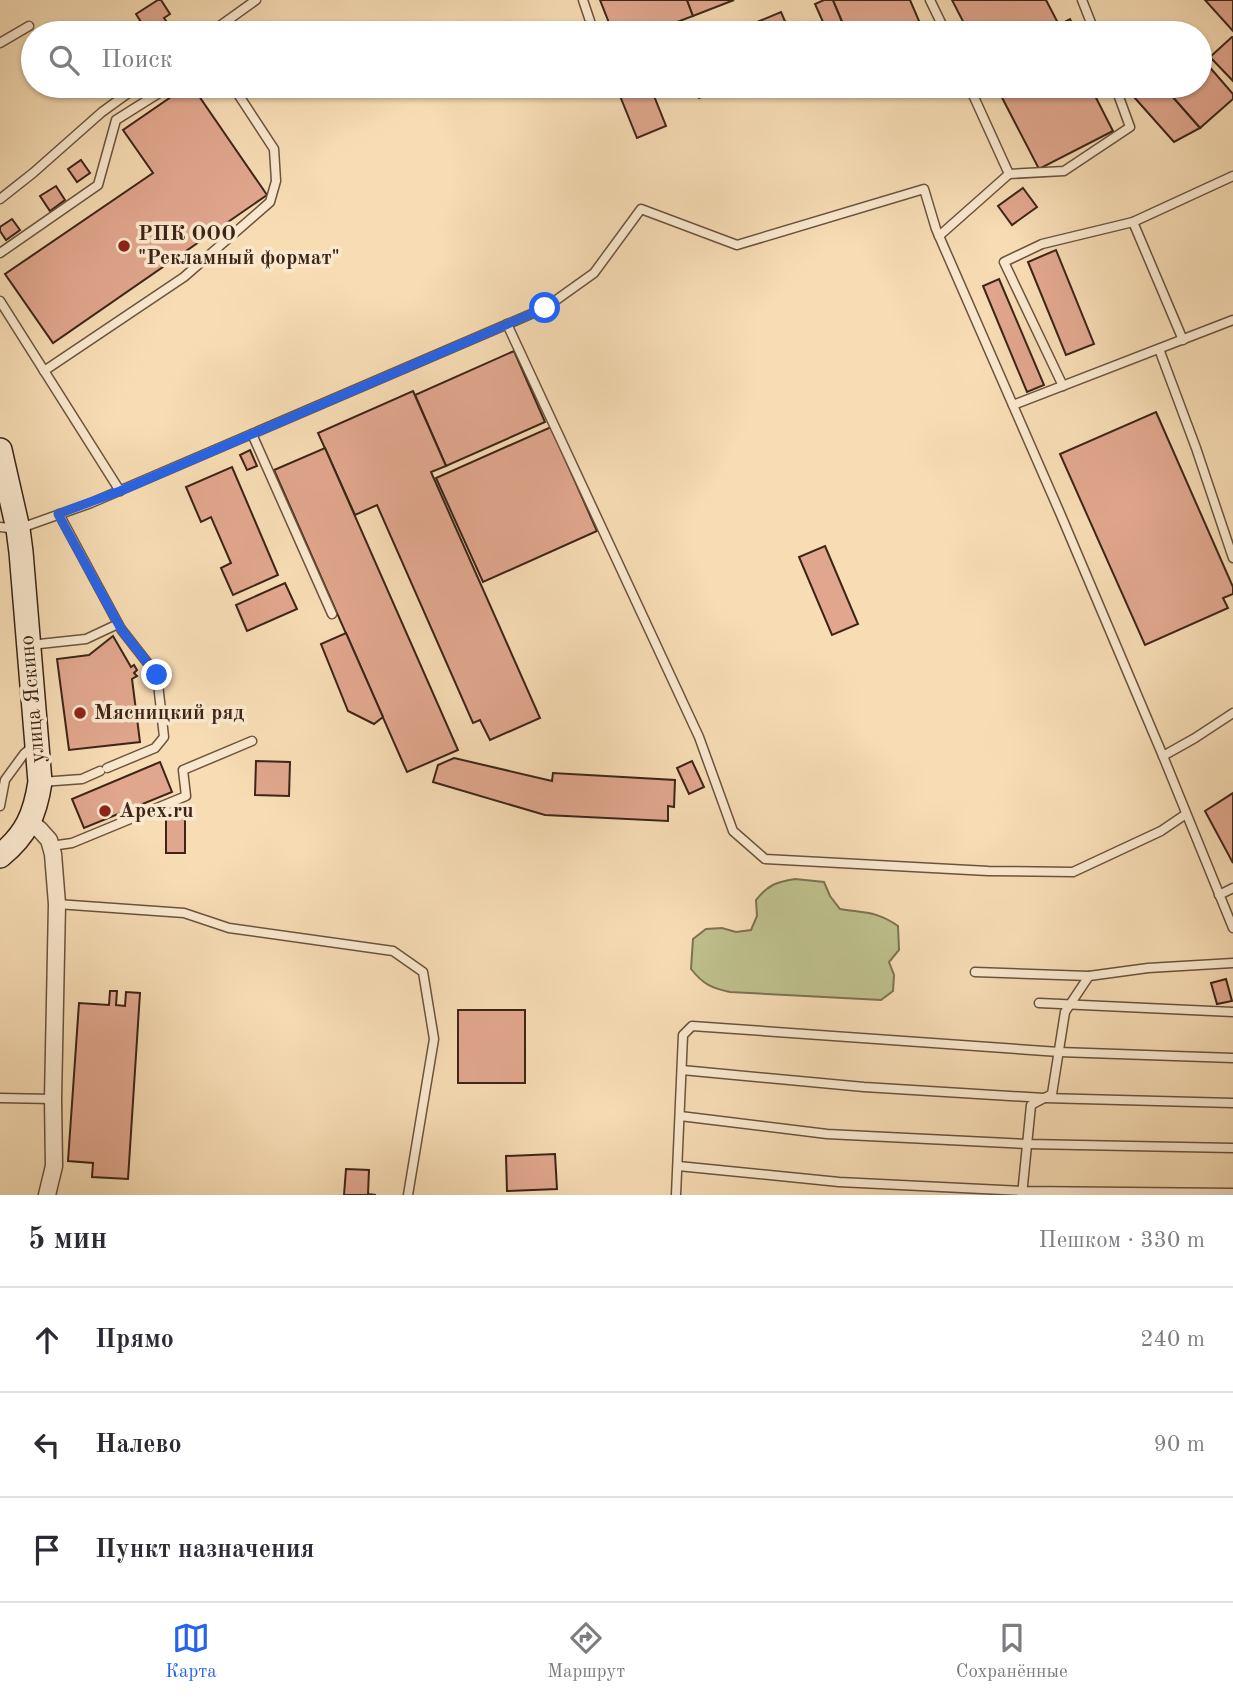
<!DOCTYPE html>
<html lang="ru">
<head>
<meta charset="utf-8">
<style>
	body { margin:0; font-family:"Old Standard TT",serif; background:#f2f2f3; color:#2b2b33 }
	.stop { position:absolute; width:21px; height:21px; margin:-16px; border:5px solid #2563eb; border-radius:50%; background:#fff }
	.stop.end { background:#2563eb; border-color:#fff; box-shadow:0 2px 7px #0008 }
	.list { margin:0; padding:0; list-style:none }
	h2 { display:flex; justify-content:space-between; align-items:center; height:91px; margin:0; padding:0 28px; font-size:30px }
	h2 small { font-size:23px; font-weight:400; color:#7c7c81 }
	.list li { display:grid; grid-template-columns:46px 1fr auto; gap:21px; align-items:center; box-sizing:border-box; height:105px; padding:0 28px; border-top:2px solid #e1e1e2 }
	.list b { display:block; font-size:26px; white-space:nowrap }
	.list em { font-size:23px; font-style:normal; color:#7c7c81 }
	.icon { flex:none; width:38px; height:38px; fill:none; stroke:currentColor; stroke-width:2; stroke-linecap:round; stroke-linejoin:round }
	.map { position:relative; flex:none; width:1233px; height:1195px; overflow:hidden }
	.search { position:absolute; background:#fff; box-shadow:0 2px 5px #0004; left:21px; right:21px; top:21px; height:77px; display:flex; align-items:center; gap:18px; box-sizing:border-box; padding:0 24px; border-radius:38px; color:#7c7c81; font-size:26px }
	.sheet { height:406px; background:#fff }
	nav { display:flex; justify-content:space-around; align-items:center; box-sizing:border-box; height:98px; border-top:2px solid #e1e1e2; background:#fff; font-size:19px; color:#7c7c81 }
	nav a { display:grid; justify-items:center; gap:4px }
	nav .on { color:#2563eb }
	.map>svg:first-child { display:block }
	.green { fill:#bec08c; stroke:#7d7252; stroke-width:2 }
	.building { fill:#e1a78e; stroke:#3c2517; stroke-width:2 }
	.lines { fill:none; stroke-linecap:round; stroke-linejoin:round }
	.lane-casing { stroke:#6b533e; stroke-width:11 }
	.street-casing { stroke:#6b533e; stroke-width:19 }
	.secondary-casing { stroke:#3c2517; stroke-width:26 }
	.lane { stroke:#fae8ce; stroke-width:8 }
	.street { stroke:#fae8ce; stroke-width:16 }
	.secondary { stroke:#fae8ce; stroke-width:23 }
	.route { stroke:#2563eb; stroke-width:9 }
	.poi-dot { fill:#8f2418; stroke:#fae8ce; stroke-width:2.5 }
	.labels { text-anchor:middle; dominant-baseline:central; stroke-width:7; stroke-linejoin:round; paint-order:stroke }
	.poi-label { font-size:21px; font-weight:bold; fill:#3c2517; stroke:#fae8ce; text-anchor:start }
	.street-label { font-size:21px; fill:#3c2517; stroke:#fae8ce }
</style>
</head>
<body>
<div class="map">
<svg width="1233" height="1195" viewBox="0 0 1233 1195">
	<rect width="100%" height="100%" fill="#f7dcb4"/>
	<filter id="stains"><feTurbulence type="fractalNoise" baseFrequency=".00286" numOctaves="4"/><feColorMatrix values="0 0 0 0 .2 0 0 0 0 .09 0 0 0 0 .02 0 0 0 .5 -.17"/></filter>
	<radialGradient id="worn" r=".72"><stop offset=".6" stop-color="#630" stop-opacity="0"/><stop offset="1" stop-color="#630" stop-opacity=".3"/></radialGradient>
	<path class="green" d="M795,879L824,882L830,896L840,909C864,913 877,911 898,926L899,950L889,962L894,975L893,991L881,1000L730,992C711,988 703,984 691,969L693,939L706,929L722,928L736,932L751,930L757,916L756,900C768,885 776,882 795,879Z"/>
	<g class="building">
		<polygon points="158,0 161,0 170,14 164,18 171,28 163,33 148,33 136,14"/>
		<polygon points="600,0 687,0 693,16 648,33 613,33"/>
		<polygon points="687,0 734,0 693,16"/>
		<polygon points="824,0 833,0 843,24 827,31 815,4"/>
		<polygon points="833,0 910,0 922,28 910,33 847,33"/>
		<polygon points="952,0 1046,0 1059,25 1070,19 1077,33 969,33"/>
		<polygon points="1205,0 1233,0 1233,31"/>
		<polygon points="781,12 790,33 731,33"/>
		<polygon points="1232,37 1233,37 1233,81 1210,57"/>
		<polygon points="1200,56 1233,94 1233,99 1200,128 1163,86 1200,86"/>
		<polygon points="187,86 192,86 267,195 53,343 5,274 153,173 123,130"/>
		<polygon points="616,86 650,86 666,126 637,138"/>
		<polygon points="694,86 729,86 699,98"/>
		<polygon points="996,86 1090,86 1113,131 1039,169"/>
		<polygon points="1146,86 1163,86 1200,128 1174,142 1134,97"/>
		<polygon points="81,160 90,173 77,182 68,169"/>
		<polygon points="56,186 65,200 50,211 40,196"/>
		<polygon points="1023,188 1037,207 1012,225 998,206"/>
		<polygon points="12,219 20,230 6,240 0,231 0,227"/>
		<polygon points="1056,250 1094,344 1066,355 1028,262"/>
		<polygon points="999,279 1044,385 1027,392 983,286"/>
		<polygon points="514,351 545,422 446,466 415,395"/>
		<polygon points="413,391 446,466 431,472 540,718 490,740 480,720 473,723 377,505 355,515 318,433"/>
		<polygon points="1156,412 1233,587 1233,594 1223,598 1228,608 1145,645 1060,454"/>
		<polygon points="551,427 597,531 483,582 436,478"/>
		<polygon points="325,448 458,750 407,772 274,470"/>
		<polygon points="250,450 257,466 247,470 240,455"/>
		<polygon points="232,467 278,575 233,595 221,568 231,563 211,517 201,522 186,487"/>
		<polygon points="825,546 858,624 832,635 799,557"/>
		<polygon points="285,583 297,609 247,631 236,605"/>
		<polygon points="346,633 383,717 374,724 348,711 321,644"/>
		<polygon points="113,636 131,667 134,665 137,670 134,673 137,676 132,679 140,742 69,750 57,659 89,655"/>
		<polygon points="454,758 552,781 553,773 675,780 674,807 668,806 668,821 545,815 433,782 438,765"/>
		<polygon points="256,761 290,762 289,796 255,795"/>
		<polygon points="692,761 704,787 689,794 677,768"/>
		<polygon points="160,762 172,792 84,828 72,799"/>
		<polygon points="1233,793 1233,863 1205,811"/>
		<rect x="166" y="816" width="19" height="37"/>
		<polygon points="1226,979 1232,1001 1217,1004 1211,983"/>
		<polygon points="110,991 117,991 116,1005 125,1006 126,992 140,993 128,1179 92,1177 93,1163 68,1161 79,1003 109,1005"/>
		<rect x="458" y="1010" width="67" height="73"/>
		<polygon points="555,1154 557,1189 507,1191 506,1156"/>
		<polygon points="346,1169 369,1170 368,1194 376,1195 344,1195"/>
	</g>
	<g class="lines">
		<g class="lane-casing">
			<g id="lane">
				<polyline points="583,0 594,33"/>
				<polyline points="930,0 946,33"/>
				<polyline points="1082,0 1095,33"/>
				<polyline points="210,33 256,0"/>
				<polyline points="0,43 29,26"/>
				<polyline points="1009,174 1064,171 1130,127 1115,86"/>
				<polyline points="0,199 33,173 102,112 138,86"/>
				<polyline points="939,236 1009,174 969,86"/>
				<polyline points="0,253 98,185 116,120 170,86"/>
				<polyline points="0,301 120,491"/>
				<polyline points="507,324 699,737 733,831 765,859 988,871 1073,872 1161,831 1186,814"/>
				<polyline points="1183,340 1133,222 1233,176"/>
				<polyline points="1159,349 1196,448 1233,558"/>
				<polyline points="44,371 184,277 270,202 276,181 274,149 238,94 230,86"/>
				<polyline points="1063,386 1004,262 1042,244 1133,222"/>
				<polyline points="1013,405 1233,320"/>
				<polyline points="252,434 332,614"/>
				<polyline points="59,514 121,629 157,675 164,737 155,748 107,768"/>
				<polyline points="0,527 18,529 91,503 545,308 594,273 641,209 737,245 924,189 936,229 1060,513 1163,756 1233,928"/>
				<polyline points="30,645 86,639 118,624"/>
				<polyline points="1163,756 1195,738 1233,713"/>
				<polyline points="41,782 82,779 100,771"/>
				<polyline points="0,806 5,780 24,754 32,747"/>
				<polyline points="51,846 72,843 186,796 183,770 252,741"/>
				<polyline points="1219,895 1233,888"/>
				<polyline points="57,904 184,913 229,928 393,951 423,972 434,1039 408,1195"/>
				<polyline points="975,972 1089,976"/>
				<polyline points="1039,1003 1233,1012"/>
				<polyline points="682,1070 864,1087 1044,1098 1233,1103"/>
				<polyline points="0,1098 53,1099"/>
				<polyline points="680,1116 827,1134 1027,1144 1233,1148"/>
				<polyline points="678,1166 839,1182 1022,1191 1233,1193"/>
				<polyline points="676,1195 683,1035 692,1026 1059,1052 1233,1058"/>
				<polyline points="1022,1195 1031,1105 1052,1094 1065,1012 1089,976 1148,968 1233,963"/>
			</g>
		</g>
		<g class="street-casing">
			<polyline id="street" points="30,822 40,830 49,840 53,854 57,904 53,1099 54,1166 47,1195"/>
		</g>
		<g class="secondary-casing">
			<path id="secondary" d="M0,450L18,529L21,552L40,782C35,815 26,835 0,856"/>
		</g>
		<use href="#lane" class="lane"/>
		<use href="#street" class="street"/>
		<use href="#secondary" class="secondary"/>
	</g>
	<g class="lines">
		<polyline class="route" points="157,675 121,629 58,514 120,491 545,308"/>
	</g>
	<g class="poi-dot">
		<circle cx="124" cy="246" r="7"/>
		<circle cx="80" cy="713" r="7"/>
		<circle cx="105" cy="811" r="7"/>
	</g>
	<g class="labels">
		<g class="poi-label">
			<text x="138" y="234">РПК ООО<tspan x="138" dy="24">"Рекламный формат"</tspan></text>
			<text x="94" y="713">Мясницкий ряд</text>
			<text x="119" y="811">Apex.ru</text>
		</g>
		<g class="street-label">
			<text transform="translate(33 699) rotate(-95)">улица Яскино</text>
		</g>
	</g>
	<rect width="100%" height="100%" filter="url(#stains)"/>
	<rect width="100%" height="100%" fill="url(#worn)"/>
</svg>
<div class="stop" style="left:545px;top:308px"></div>
<div class="stop end" style="left:157px;top:675px"></div>
<div class="search"><svg class="icon" aria-label="search" viewBox="0 0 24 24"><circle cx="10" cy="10" r="6"/><path d="M15 15l6 6"/></svg>Поиск</div>
</div>
<section class="sheet">
<h2>5 мин<small>Пешком · 330 m</small></h2>
<ul class="list">
<li><svg class="icon" aria-label="ahead" viewBox="0 0 24 24"><path d="M12 20V5M6 11l6-6 6 6"/></svg><div><b>Прямо</b></div><em>240 m</em></li>
<li><svg class="icon" aria-label="left" viewBox="0 0 24 24"><path d="M17 20v-9H6M10 6l-5 5 5 5"/></svg><div><b>Налево</b></div><em>90 m</em></li>
<li><svg class="icon" aria-label="arrive" viewBox="0 0 24 24"><path d="M6 21V4h12l-3 4 3 4H6"/></svg><div><b>Пункт назначения</b></div></li>
</ul>
</section>
<nav>
<a class="on"><svg class="icon" aria-label="map" viewBox="0 0 24 24"><path d="M3 6l6-2 6 2 6-2v14l-6 2-6-2-6 2zM9 4v14M15 6v14"/></svg>Карта</a>
<a><svg class="icon" aria-label="directions" viewBox="0 0 24 24"><path d="M12 3l9 9-9 9-9-9zM9 14v-3h6M13 9l2 2-2 2"/></svg>Маршрут</a>
<a><svg class="icon" aria-label="saved" viewBox="0 0 24 24"><path d="M7 4h10v16l-5-4-5 4z"/></svg>Сохранённые</a>
</nav>
</body>
</html>
